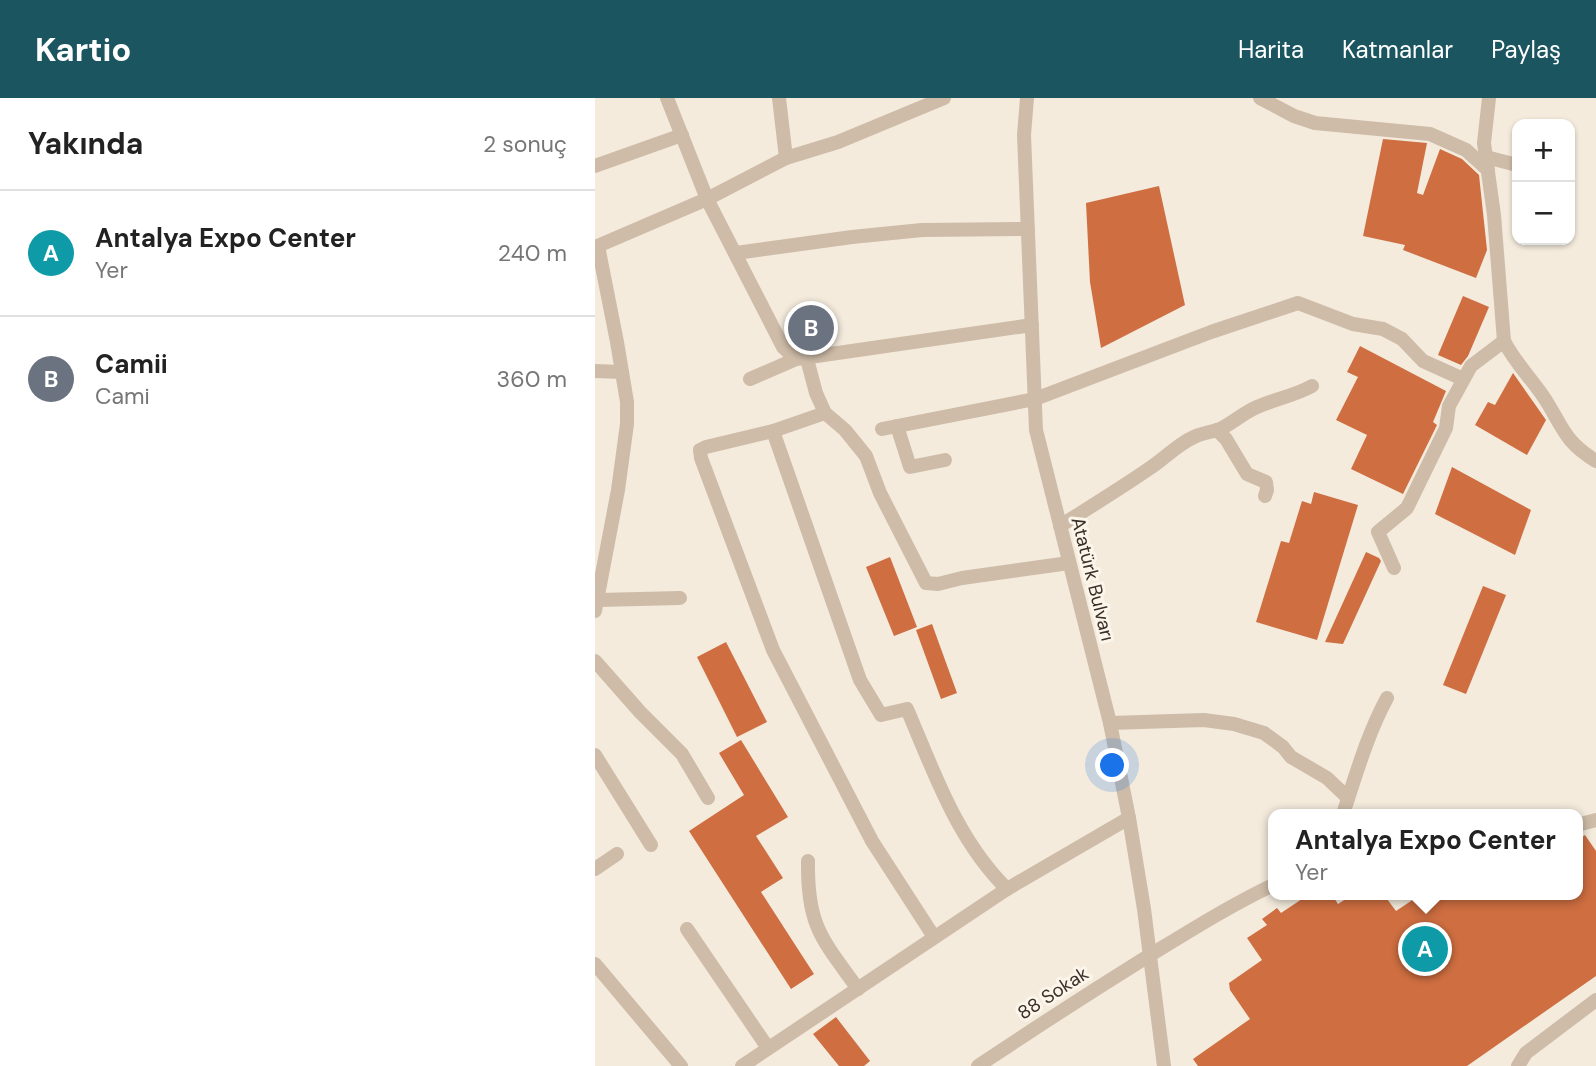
<!DOCTYPE html>
<html lang="tr">
<head>
<meta charset="utf-8">
<style>
	body { margin:0; font-family:"DM Sans",sans-serif; background:#f2f2f2; color:#222 }
	.controls { position:absolute; right:21px; top:21px; display:grid; overflow:hidden; border-radius:14px; box-shadow:0 2px 5px #0004 }
	.controls button { width:63px; height:63px; display:grid; place-items:center; padding:0; border:0; border-bottom:2px solid #e0e0e0; background:#fff; color:#222; font:35px sans-serif }
	.you { position:absolute; left:518px; top:668px; width:24px; height:24px; margin:-18px; border:5px solid #fff; border-radius:50%; background:#1a73e8; box-shadow:0 0 0 10px #1a73e833 }
	.badge { display:grid; place-items:center; width:46px; height:46px; border-radius:50%; background:#1b555f; color:#fff; font-size:23px; font-weight:700 }
	.pin { position:absolute; translate:-50% -50%; border:4px solid #fff; box-shadow:0 2px 7px #0006 }
	.popup { position:absolute; left:673px; top:711px; width:315px; height:91px; box-sizing:border-box; display:grid; place-content:center; border-radius:14px; background:#fff; filter:drop-shadow(0 2px 5px #0005); font-size:23px; white-space:nowrap; color:#767676 }
	.popup b { font-size:26px; color:#222 }
	.popup::after { content:''; position:absolute; left:50%; top:100%; margin-left:-14px; border:14px solid transparent; border-top-color:#fff }
	.list { margin:0; padding:0; list-style:none }
	h2 { display:flex; justify-content:space-between; align-items:center; height:91px; margin:0; padding:0 28px; font-size:30px }
	h2 small { font-size:23px; font-weight:400; color:#767676 }
	.list li { display:grid; grid-template-columns:46px 1fr auto; gap:21px; align-items:center; box-sizing:border-box; height:126px; padding:0 28px; border-top:2px solid #e0e0e0 }
	.list b { display:block; font-size:26px; white-space:nowrap }
	.list p { margin:0; font-size:23px; white-space:nowrap; color:#767676 }
	.list em { font-size:23px; font-style:normal; color:#767676 }
	.map { position:relative; flex:none; width:1001px; height:968px; overflow:hidden }
	header { display:flex; align-items:center; gap:42px; box-sizing:border-box; height:98px; padding:0 35px; background:#1b555f; color:#fff }
	header strong { font-size:33px }
	nav { display:flex; gap:38px; margin-inline-start:auto; font-size:24px }
	main { display:flex }
	aside { flex:1; background:#fff }
	.map>svg:first-child { display:block }
	.building { fill:#ce6e41 }
	.lines { fill:none; stroke-linecap:round; stroke-linejoin:round }
	.minor { stroke:#cebca8; stroke-width:14 }
	.labels { text-anchor:middle; dominant-baseline:central; stroke-width:6; stroke-linejoin:round; paint-order:stroke }
	.street-label { font-size:19px; fill:#3a2f29; stroke:#fbf5ea }
</style>
</head>
<body>
<header>
<strong>Kartio</strong>
<nav><a>Harita</a><a>Katmanlar</a><a>Paylaş</a></nav>
</header>
<main>
<aside>
<h2>Yakında<small>2 sonuç</small></h2>
<ul class="list">
<li><span class="badge" style="background:#0f9aa8">A</span><div><b>Antalya Expo Center</b><p>Yer</p></div><em>240 m</em></li>
<li><span class="badge" style="background:#6b7280">B</span><div><b>Camii</b><p>Cami</p></div><em>360 m</em></li>
</ul>
</aside>
<div class="map">
<svg width="1001" height="968" viewBox="0 0 1001 968">
	<rect width="100%" height="100%" fill="#f4ebdd"/>
	<g class="building">
		<polygon points="788,41 832,45 822,95 828,97 845,51 867,61 884,77 892,152 881,180 808,152 810,147 768,138"/>
		<polygon points="564,88 590,207 506,250 495,184 491,105"/>
		<polygon points="868,198 894,209 873,258 866,267 843,257"/>
		<polygon points="220,208 236,243 211,250 197,217"/>
		<polygon points="765,248 851,293 838,324 842,327 808,396 756,371 772,337 741,322 763,279 752,274"/>
		<polygon points="918,275 951,322 932,357 880,327 893,304 900,307"/>
		<polygon points="857,369 936,412 920,457 840,416"/>
		<polygon points="719,394 763,407 722,542 661,524 686,443 694,445 707,403 716,406"/>
		<polygon points="771,454 784,460 786,463 748,546 730,544"/>
		<polygon points="295,459 322,529 299,538 271,469"/>
		<polygon points="888,488 911,497 871,596 848,587"/>
		<polygon points="337,526 362,595 346,601 321,532"/>
		<polygon points="131,544 172,624 142,639 102,559"/>
		<polygon points="146,642 193,719 161,738 188,780 166,794 219,876 196,891 94,733 149,697 124,655"/>
		<polygon points="990,737 1001,753 1001,878 872,968 603,968 598,961 655,921 635,892 634,885 667,862 652,840 672,827 667,821 682,810 686,815 713,797 737,797 743,806 757,797 789,797 801,813 825,797 982,797 982,743"/>
		<polygon points="241,919 275,963 269,968 244,968 218,936"/>
	</g>
	<g class="lines">
		<g class="minor">
			<polyline points="72,0 112,101 188,249 201,261 437,227"/>
			<polyline points="184,0 191,60"/>
			<polyline points="432,0 429,37 441,332 515,625 534,720 549,811 569,968"/>
			<polyline points="665,0 699,18 720,25 835,36 871,52 893,72"/>
			<path d="M894,0L889,45L899,117L909,243C920,265 937,281 950,301C969,331 969,343 1001,363"/>
			<polyline points="891,59 922,67"/>
			<polyline points="0,68 87,37"/>
			<polyline points="0,149 112,101 191,60 243,44 349,0"/>
			<polyline points="141,155 257,139 327,132 433,131"/>
			<polyline points="212,261 221,295 230,315 178,333 111,349 105,352 106,360 178,552 277,743 339,839"/>
			<polyline points="0,273 27,274"/>
			<polyline points="155,281 201,261"/>
			<polyline points="230,315 250,332 271,358 285,395 331,485 343,486 367,480 474,465"/>
			<polyline points="302,328 315,369 350,362"/>
			<polyline points="287,331 440,301 616,234 703,205 758,226 788,231 807,241 828,263 868,281"/>
			<polyline points="622,332 631,341 652,376 671,384 672,392 670,398"/>
			<path d="M178,333L265,582L286,617L312,611C339,674 362,742 412,791"/>
			<path d="M465,428C495,409 526,390 555,370C570,360 583,346 599,339C607,335 617,334 625,331C638,325 648,315 662,309C680,301 699,298 717,288"/>
			<polyline points="799,470 783,434 812,410 851,330 854,308 876,268 909,243"/>
			<polyline points="3,502 85,500"/>
			<polyline points="0,513 23,392 32,326 32,304 22,244 3,148"/>
			<polyline points="0,563 45,614 87,656 113,700"/>
			<polyline points="515,625 609,622 639,626 669,635 688,649 696,659 732,680 753,700"/>
			<polyline points="0,657 56,747"/>
			<path d="M748,716C761,677 772,637 792,600"/>
			<polyline points="982,727 1001,722"/>
			<path d="M213,763C212,828 227,841 263,891"/>
			<polyline points="0,771 22,756"/>
			<polyline points="92,831 173,950"/>
			<polyline points="0,866 86,968"/>
			<polyline points="147,968 412,791 534,720"/>
			<path d="M383,968C437,932 491,897 547,862C590,836 632,809 678,787"/>
			<polyline points="923,968 931,955 1001,902"/>
		</g>
	</g>
	<g class="labels">
		<g class="street-label">
			<text transform="translate(498 481) rotate(76)">Atatürk Bulvarı</text>
			<text transform="translate(458 895) rotate(-33)">88 Sokak</text>
		</g>
	</g>
</svg>
<div class="controls">
<button>+</button>
<button>−</button>
</div>
<div class="you"></div>
<div class="pin badge" style="left:830px;top:851px;background:#0f9aa8">A</div>
<div class="popup"><b>Antalya Expo Center</b>Yer</div>
<div class="pin badge" style="left:216px;top:230px;background:#6b7280">B</div>
</div>
</main>
</body>
</html>
